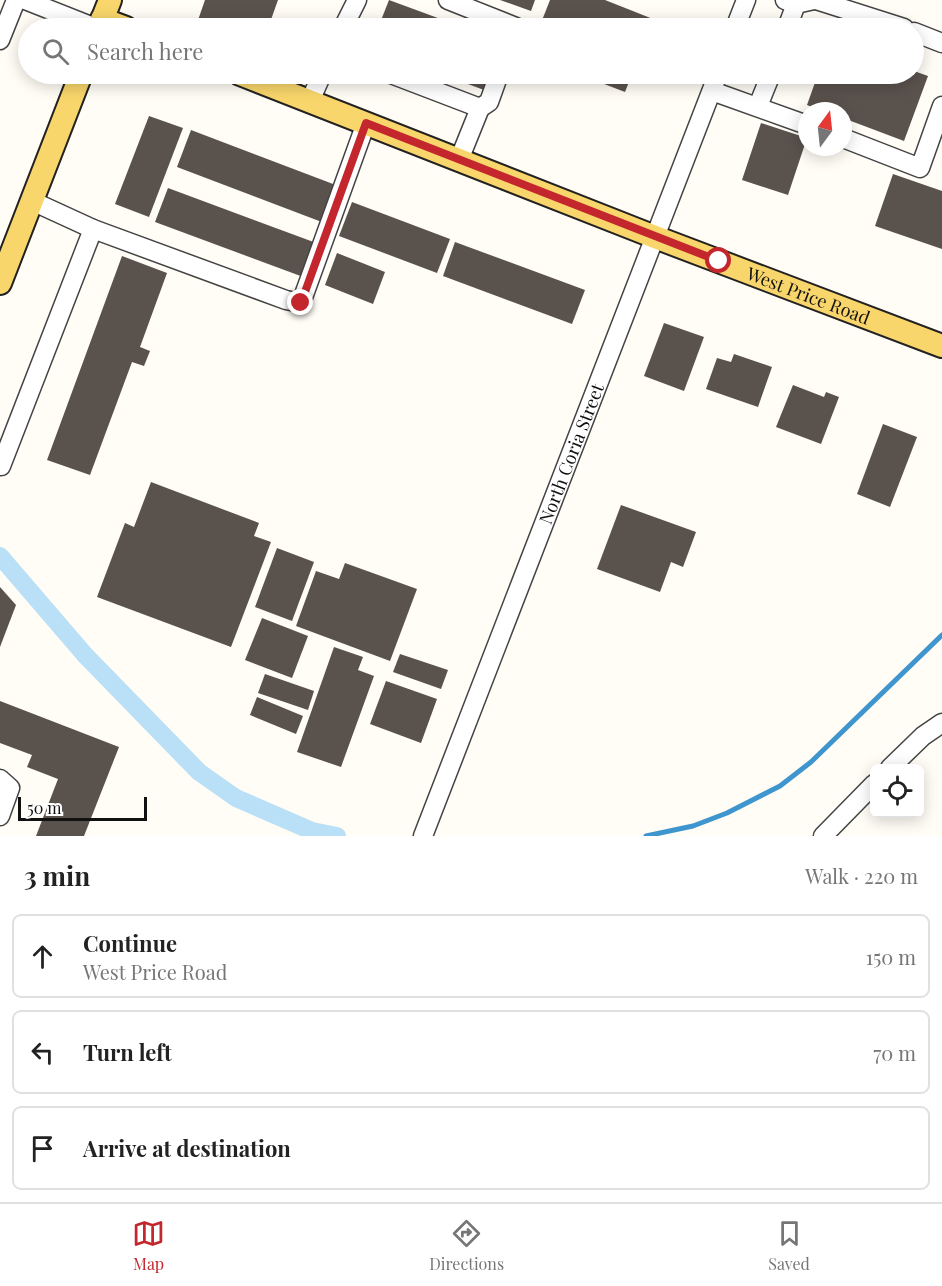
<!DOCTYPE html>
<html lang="en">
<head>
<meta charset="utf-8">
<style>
	body { margin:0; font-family:"Playfair Display",serif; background:#f6f6f6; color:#222 }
	.controls { position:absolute; right:18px; bottom:18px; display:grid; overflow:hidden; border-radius:9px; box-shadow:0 3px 15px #0003 }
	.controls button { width:54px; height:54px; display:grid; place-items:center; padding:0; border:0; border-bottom:2px solid #e0e0e0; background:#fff; color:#222; font:30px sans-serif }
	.compass { position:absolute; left:798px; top:102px; width:54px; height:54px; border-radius:50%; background:#fff; box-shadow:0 3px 15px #0003; rotate:15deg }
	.scale { position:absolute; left:18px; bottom:15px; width:129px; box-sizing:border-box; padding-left:6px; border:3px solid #111; border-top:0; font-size:16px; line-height:21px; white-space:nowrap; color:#111; -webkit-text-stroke:4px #fff; paint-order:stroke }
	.stop { position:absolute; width:18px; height:18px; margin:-14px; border:4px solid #c4262e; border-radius:50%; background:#fff }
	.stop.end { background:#c4262e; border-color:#fff; box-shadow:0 2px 6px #0008 }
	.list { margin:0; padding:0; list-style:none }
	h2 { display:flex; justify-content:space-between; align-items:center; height:78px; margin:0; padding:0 24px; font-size:26px }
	h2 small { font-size:20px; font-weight:400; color:#767676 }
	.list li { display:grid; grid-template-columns:39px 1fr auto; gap:18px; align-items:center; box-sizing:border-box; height:84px; margin:0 12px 12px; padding:0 12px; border:2px solid #e0e0e0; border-radius:9px }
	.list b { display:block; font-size:22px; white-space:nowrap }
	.list p { margin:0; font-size:20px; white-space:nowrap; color:#767676 }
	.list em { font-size:20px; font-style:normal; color:#767676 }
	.icon { flex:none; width:33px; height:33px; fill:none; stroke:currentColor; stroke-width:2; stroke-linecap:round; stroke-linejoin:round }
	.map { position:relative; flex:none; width:942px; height:836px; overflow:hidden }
	.search { position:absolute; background:#fff; box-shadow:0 3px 15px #0003; left:18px; right:18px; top:18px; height:66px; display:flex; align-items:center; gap:15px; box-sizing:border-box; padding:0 21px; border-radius:33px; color:#767676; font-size:22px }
	.sheet { height:366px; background:#fff }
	nav { display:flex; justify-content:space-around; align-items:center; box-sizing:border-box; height:84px; border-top:2px solid #e0e0e0; background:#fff; font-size:16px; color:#767676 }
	nav a { display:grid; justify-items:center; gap:3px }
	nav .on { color:#c4262e }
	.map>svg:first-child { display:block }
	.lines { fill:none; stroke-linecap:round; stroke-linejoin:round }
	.stream { stroke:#3f96cf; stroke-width:5 }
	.canal { stroke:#b9e0f7; stroke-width:18 }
	.building { fill:#5a524d }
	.minor-casing { stroke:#444; stroke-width:21 }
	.major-casing { stroke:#222; stroke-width:26 }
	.minor { stroke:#fff; stroke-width:18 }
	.major { stroke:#f9d66b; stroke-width:22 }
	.route { stroke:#c4262e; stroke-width:8 }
	.labels { text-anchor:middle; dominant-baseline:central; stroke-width:6; stroke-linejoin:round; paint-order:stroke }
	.street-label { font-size:18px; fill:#111; stroke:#fff }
</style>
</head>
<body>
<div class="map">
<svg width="942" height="836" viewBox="0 0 942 836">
	<rect width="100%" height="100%" fill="#fffdf5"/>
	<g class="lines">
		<polyline class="stream" points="646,836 693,826 727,813 780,786 811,762 942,635"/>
		<polyline class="canal" points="0,556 85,655 199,772 236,798 312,831 337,836"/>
	</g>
	<g class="building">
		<polygon points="205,0 278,0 268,28 211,28 197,23"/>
		<polygon points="389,0 465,28 378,28"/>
		<polygon points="500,0 535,0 531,11"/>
		<polygon points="550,0 605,0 653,19 650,28 539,28"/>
		<polygon points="914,71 928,76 904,141 843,118 843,111 822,111 807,105 818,74 914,74"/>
		<polygon points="441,74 490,74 484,90"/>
		<polygon points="578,74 632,74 625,92"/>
		<polygon points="149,116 183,128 149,217 115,204"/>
		<polygon points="761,123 807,138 788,195 742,180"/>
		<polygon points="191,130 341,187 327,224 177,167"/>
		<polygon points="893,174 942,191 942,249 875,226"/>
		<polygon points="168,188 319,244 306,278 155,222"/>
		<polygon points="352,202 450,239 437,273 339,236"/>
		<polygon points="455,242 585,290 572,324 443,276"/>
		<polygon points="337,253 385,272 373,304 325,285"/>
		<polygon points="122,256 167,273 140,347 150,351 144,366 132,362 90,475 47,460"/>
		<polygon points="664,323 704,337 684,391 644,376"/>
		<polygon points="734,354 772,367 758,407 706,389 717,358 731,362"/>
		<polygon points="793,385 824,397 826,392 839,397 821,444 776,427"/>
		<polygon points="883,424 917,437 890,507 857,494"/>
		<polygon points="151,482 259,523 254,536 271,542 231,647 97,597 125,523 134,527"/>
		<polygon points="621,505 696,532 683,567 671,562 660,592 597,569"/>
		<polygon points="277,548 314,562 292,621 255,607"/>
		<polygon points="345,563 417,589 390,661 296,626 316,571 339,579"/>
		<polygon points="0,587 16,605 0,647"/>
		<polygon points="262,618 308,636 292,678 245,660"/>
		<polygon points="334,647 363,657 358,670 374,676 341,767 297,752"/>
		<polygon points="400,654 448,670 441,689 393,672"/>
		<polygon points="265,674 314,691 308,710 258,693"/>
		<polygon points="386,681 437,699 421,743 370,724"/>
		<polygon points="257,697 303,716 296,734 250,715"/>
		<polygon points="0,701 119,747 84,836 36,836 58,779 27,767 32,755 0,743"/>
	</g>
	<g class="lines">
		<g class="minor-casing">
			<g id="minor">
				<polyline points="25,0 96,28"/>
				<polyline points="448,0 516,27 516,28"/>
				<polyline points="785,0 796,4 814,0"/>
				<polyline points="816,0 904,28"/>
				<polyline points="343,28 357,0"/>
				<polyline points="735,28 746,0"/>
				<polyline points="787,28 796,4"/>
				<polyline points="914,32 942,43"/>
				<polyline points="0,40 16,0"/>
				<polyline points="391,74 480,108 459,160"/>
				<polyline points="712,91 807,125"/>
				<polyline points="310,101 322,74"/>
				<polyline points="758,106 771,74"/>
				<polyline points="480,108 489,102 499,74"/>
				<polyline points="843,138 920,168 942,106"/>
				<polyline points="32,201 93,229 286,300 301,303 366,123"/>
				<polyline points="0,466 1,466 93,229"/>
				<polyline points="890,768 923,736 942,723"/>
				<polyline points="0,779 10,788 0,816"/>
				<path id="s1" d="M423,836L718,74"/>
				<polyline points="823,836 874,784"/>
			</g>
		</g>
		<g class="major-casing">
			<g id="major">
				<polyline points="102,19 126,28"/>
				<polyline points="99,28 110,0"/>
				<path id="s2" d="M240,74L655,237L942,346"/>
				<polyline points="0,283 81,74"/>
			</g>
		</g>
		<use href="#minor" class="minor"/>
		<use href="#major" class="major"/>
	</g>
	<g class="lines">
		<polyline class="route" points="301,303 366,123 719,261"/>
	</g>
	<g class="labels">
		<g class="street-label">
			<text stroke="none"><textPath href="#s2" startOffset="610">West Price Road</textPath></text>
			<text stroke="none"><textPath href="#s1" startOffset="410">North Coria Street</textPath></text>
		</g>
	</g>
</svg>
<div class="controls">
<button><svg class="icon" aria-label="locate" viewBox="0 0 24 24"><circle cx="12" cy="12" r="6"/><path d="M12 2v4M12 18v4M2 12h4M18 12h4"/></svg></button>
</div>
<svg class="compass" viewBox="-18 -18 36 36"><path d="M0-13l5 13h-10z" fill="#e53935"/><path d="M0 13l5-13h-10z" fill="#767676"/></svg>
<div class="scale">50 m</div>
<div class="stop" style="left:719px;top:261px"></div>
<div class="stop end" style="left:301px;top:303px"></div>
<div class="search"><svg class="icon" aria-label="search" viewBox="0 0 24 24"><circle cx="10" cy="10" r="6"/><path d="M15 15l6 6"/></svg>Search here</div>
</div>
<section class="sheet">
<h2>3 min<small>Walk · 220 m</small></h2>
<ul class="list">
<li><svg class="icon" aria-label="ahead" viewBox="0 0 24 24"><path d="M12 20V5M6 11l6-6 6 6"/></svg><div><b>Continue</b><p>West Price Road</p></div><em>150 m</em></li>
<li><svg class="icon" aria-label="left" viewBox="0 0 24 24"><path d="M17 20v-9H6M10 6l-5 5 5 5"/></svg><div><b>Turn left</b></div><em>70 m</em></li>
<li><svg class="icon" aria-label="arrive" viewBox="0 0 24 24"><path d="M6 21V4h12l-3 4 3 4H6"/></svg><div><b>Arrive at destination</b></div></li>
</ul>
</section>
<nav>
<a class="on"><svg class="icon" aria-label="map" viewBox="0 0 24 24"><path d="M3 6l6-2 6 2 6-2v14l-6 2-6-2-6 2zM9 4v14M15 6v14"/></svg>Map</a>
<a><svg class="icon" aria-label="directions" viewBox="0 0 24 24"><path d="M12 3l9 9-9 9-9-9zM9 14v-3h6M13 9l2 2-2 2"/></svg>Directions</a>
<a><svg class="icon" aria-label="saved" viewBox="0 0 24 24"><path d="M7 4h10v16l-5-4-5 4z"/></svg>Saved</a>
</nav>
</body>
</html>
